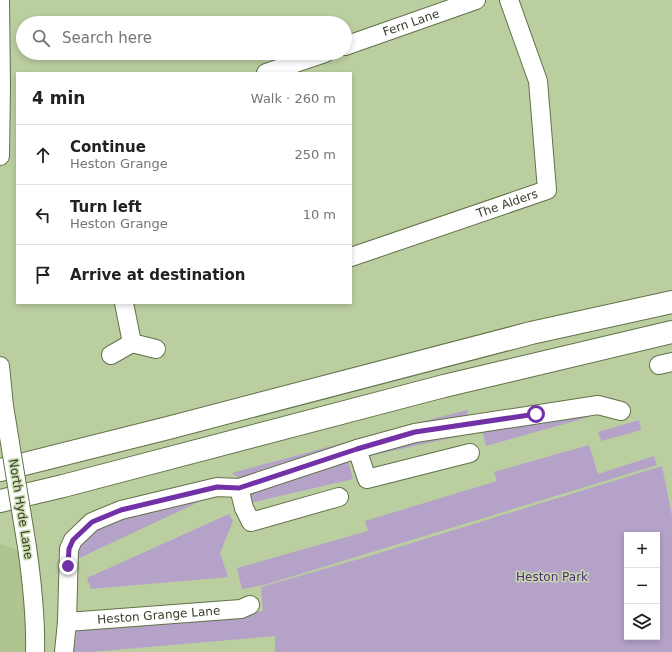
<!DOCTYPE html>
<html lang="en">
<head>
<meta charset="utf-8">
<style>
	body { margin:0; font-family:"DejaVu Sans",sans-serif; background:#f2f2f2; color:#202124 }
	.controls { position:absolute; right:12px; bottom:12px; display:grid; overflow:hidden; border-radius:0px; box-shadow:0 2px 6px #0003 }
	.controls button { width:36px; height:36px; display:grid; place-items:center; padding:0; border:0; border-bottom:1px solid #e0e0e0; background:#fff; color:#202124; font:20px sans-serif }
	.stop { position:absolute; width:12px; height:12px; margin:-9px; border:3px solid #7231a6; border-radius:50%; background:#fff }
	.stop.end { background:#7231a6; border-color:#fff; box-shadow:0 1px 4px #0008 }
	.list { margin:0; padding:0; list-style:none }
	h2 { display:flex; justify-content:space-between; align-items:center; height:52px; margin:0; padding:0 16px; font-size:17px }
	h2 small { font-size:13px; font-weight:400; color:#757577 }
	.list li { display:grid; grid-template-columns:26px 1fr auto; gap:12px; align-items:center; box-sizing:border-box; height:60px; padding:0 16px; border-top:1px solid #e0e0e0 }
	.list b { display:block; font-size:15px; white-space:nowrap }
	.list p { margin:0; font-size:13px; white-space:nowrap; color:#757577 }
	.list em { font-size:13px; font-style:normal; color:#757577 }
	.icon { flex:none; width:22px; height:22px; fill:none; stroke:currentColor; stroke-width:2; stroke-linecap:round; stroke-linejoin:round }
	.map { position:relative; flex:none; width:672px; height:652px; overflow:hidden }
	.search { position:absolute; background:#fff; box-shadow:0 2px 6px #0003; left:16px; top:16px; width:336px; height:44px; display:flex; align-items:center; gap:10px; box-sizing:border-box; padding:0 14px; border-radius:22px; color:#757577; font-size:15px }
	.panel { position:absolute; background:#fff; box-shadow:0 2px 6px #0003; left:16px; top:72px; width:336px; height:232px; border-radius:0px }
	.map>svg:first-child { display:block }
	.built { fill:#afc48f }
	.green { fill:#b4a2c9; fill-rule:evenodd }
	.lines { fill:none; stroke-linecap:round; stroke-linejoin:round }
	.minor-casing { stroke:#627248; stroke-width:20 }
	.highway-casing { stroke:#627248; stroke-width:24 }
	.minor { stroke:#fff; stroke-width:18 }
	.highway { stroke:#fff; stroke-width:22 }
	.minor-bridge-casing { stroke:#627248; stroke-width:20; stroke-linecap:butt }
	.minor-bridge { stroke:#fff; stroke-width:18 }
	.route { stroke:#7231a6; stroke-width:5 }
	.labels { text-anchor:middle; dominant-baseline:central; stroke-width:3; stroke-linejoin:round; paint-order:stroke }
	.street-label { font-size:12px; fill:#363d2b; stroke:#c8dbad }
	.park-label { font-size:12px; fill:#522b74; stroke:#c8dbad }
</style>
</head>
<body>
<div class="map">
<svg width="672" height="652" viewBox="0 0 672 652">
	<rect width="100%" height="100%" fill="#bbcea0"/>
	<polygon class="built" points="0,544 18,550 27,628 25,652 0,652"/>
	<g class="green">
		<polygon points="467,410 468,416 244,482 232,473 413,424"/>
		<polygon points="588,414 589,417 486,446 482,431"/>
		<polygon points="639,420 641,430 601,441 598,432"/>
		<polygon points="469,434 369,456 367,448"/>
		<polygon points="589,445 598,474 654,456 657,465 264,585 242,589 237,568 368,531 365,521 497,481 494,472"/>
		<polygon points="348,460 353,479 250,503 248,493"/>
		<path d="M662,466L672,516V652H275V636L90,652H73L78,627L263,611L261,587L373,555ZM627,535H657V637H627Z"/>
		<polygon points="218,493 75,560 78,545 95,525"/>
		<polygon points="229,514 233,521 220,553 228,577 91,589 87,578"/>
	</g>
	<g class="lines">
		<g class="minor-casing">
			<g id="minor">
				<path id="s1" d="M345,46L476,0"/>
				<polyline points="266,73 325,53"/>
				<polyline points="0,156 1,85 0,0"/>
				<path id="s2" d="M351,257L547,190L538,81L509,0"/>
				<polyline points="124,303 132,343"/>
				<polyline points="111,355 132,343 156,349"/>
				<polyline points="659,365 672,362"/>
				<polyline points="0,366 4,406"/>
				<polyline points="357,449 367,479 470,453"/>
				<polyline points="239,488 244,508 251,522 339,497"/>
				<path d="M27,547C32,582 36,617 35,652"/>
				<path id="s3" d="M67,622L241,609L250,605"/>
				<polyline points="64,652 67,622 69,549 73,540 92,522 121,510 217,487 239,488 357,449 415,433 598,405 621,411"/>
			</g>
		</g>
		<g class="highway-casing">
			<g id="highway">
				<polyline points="0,470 168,428 531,333 672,302"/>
				<polyline points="0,501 63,486 444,386 672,332"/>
			</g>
		</g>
		<use href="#minor" class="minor"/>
		<use href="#highway" class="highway"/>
		<g class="minor-bridge-casing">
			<polyline id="minor-bridge" points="4,406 27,547"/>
		</g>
		<use href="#minor-bridge" class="minor-bridge"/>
	</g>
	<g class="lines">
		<polyline class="route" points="68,566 69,549 73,540 92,522 121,510 217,487 239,488 357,449 415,432 536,414"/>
	</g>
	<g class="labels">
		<g class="street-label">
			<text stroke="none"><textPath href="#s1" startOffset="70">Fern Lane</textPath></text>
			<text stroke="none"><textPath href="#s2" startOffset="165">The Alders</textPath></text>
			<text transform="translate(21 509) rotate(81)">North Hyde Lane</text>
			<text stroke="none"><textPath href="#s3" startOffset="92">Heston Grange Lane</textPath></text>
		</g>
		<g class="park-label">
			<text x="552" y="577">Heston Park</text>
		</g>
	</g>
</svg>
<div class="controls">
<button>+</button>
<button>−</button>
<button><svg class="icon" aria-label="layers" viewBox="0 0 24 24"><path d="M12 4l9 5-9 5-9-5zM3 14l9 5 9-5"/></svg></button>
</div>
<div class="stop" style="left:536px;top:414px"></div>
<div class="stop end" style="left:68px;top:566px"></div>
<div class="search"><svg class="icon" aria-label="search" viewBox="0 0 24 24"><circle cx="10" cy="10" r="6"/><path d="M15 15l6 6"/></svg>Search here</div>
<section class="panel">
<h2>4 min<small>Walk · 260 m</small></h2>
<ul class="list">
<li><svg class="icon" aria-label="ahead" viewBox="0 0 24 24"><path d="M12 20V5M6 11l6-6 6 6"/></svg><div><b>Continue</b><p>Heston Grange</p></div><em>250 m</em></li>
<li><svg class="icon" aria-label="left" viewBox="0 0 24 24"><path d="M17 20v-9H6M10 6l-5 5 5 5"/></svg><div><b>Turn left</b><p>Heston Grange</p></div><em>10 m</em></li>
<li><svg class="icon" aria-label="arrive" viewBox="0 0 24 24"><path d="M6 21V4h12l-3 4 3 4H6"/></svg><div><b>Arrive at destination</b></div></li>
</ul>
</section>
</div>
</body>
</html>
